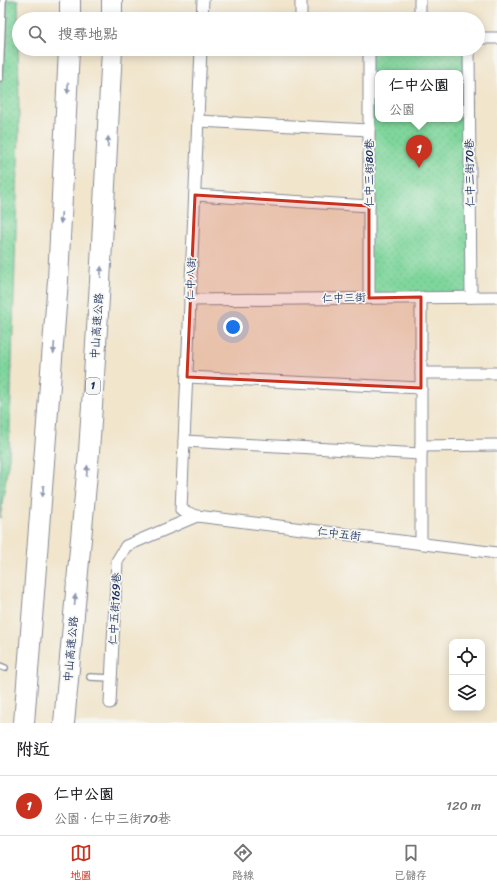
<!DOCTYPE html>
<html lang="zh-TW">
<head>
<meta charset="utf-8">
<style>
	body { margin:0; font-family:Sriracha,"LXGW WenKai TC",sans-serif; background:#f2f2f2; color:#202124 }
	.controls { position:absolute; right:12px; bottom:12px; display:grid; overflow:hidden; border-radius:8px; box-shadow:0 2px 10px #0003 }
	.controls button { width:36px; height:36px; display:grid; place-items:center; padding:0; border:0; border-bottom:1px solid #e0e0e0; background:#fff; color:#202124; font:20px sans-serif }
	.you { position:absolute; left:233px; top:327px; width:14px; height:14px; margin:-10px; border:3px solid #fff; border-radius:50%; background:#1a73e8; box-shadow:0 0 0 6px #1a73e833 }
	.badge { display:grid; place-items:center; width:26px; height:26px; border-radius:50%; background:#c8321e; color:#fff; font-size:13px; font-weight:700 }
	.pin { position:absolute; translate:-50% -33px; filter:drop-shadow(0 1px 2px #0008) }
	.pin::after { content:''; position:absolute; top:21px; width:14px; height:12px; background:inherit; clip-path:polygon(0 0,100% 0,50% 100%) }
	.popup { position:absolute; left:375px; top:70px; width:88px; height:52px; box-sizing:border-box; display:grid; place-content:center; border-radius:8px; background:#fff; filter:drop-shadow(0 1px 3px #0005); font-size:13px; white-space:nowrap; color:#757577 }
	.popup b { font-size:15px; color:#202124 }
	.popup::after { content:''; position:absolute; left:50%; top:100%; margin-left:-8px; border:8px solid transparent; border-top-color:#fff }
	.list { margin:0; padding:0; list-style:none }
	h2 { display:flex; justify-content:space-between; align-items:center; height:52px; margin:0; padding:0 16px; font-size:17px }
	h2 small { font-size:13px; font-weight:400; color:#757577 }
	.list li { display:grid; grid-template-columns:26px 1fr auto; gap:12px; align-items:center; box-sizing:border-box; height:60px; padding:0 16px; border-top:1px solid #e0e0e0 }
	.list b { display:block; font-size:15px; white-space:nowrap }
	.list p { margin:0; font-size:13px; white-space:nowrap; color:#757577 }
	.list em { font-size:13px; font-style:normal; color:#757577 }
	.icon { flex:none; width:22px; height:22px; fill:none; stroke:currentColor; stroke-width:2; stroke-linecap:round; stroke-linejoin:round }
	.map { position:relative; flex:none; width:497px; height:723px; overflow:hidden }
	.search { position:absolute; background:#fff; box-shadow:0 2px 10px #0003; left:12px; right:12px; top:12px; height:44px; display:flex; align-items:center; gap:10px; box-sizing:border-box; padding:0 14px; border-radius:22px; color:#757577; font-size:15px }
	.sheet { height:112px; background:#fff }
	nav { display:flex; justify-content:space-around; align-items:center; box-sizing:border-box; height:56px; border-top:1px solid #e0e0e0; background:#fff; font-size:11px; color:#757577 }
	nav a { display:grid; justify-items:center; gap:2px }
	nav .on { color:#c8321e }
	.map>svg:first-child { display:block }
	.grass { fill:url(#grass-dots); stroke:#4d827c; fill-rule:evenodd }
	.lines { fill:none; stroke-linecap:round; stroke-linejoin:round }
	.lane-casing { stroke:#868a95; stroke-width:8 }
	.street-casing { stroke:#868a95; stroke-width:13 }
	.highway-casing { stroke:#868a95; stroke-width:22 }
	.lane { stroke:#fff; stroke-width:5.5 }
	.street { stroke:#fff; stroke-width:11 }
	.highway { stroke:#fff; stroke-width:20 }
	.oneway { fill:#8d97ae }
	.marked { fill:#c8321e; fill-opacity:0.2; stroke:#c8321e; stroke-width:3; stroke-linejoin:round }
	.labels { text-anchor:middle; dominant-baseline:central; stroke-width:3.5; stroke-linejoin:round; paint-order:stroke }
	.shield { fill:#f6f6f2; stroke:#5d6b8a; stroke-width:1 }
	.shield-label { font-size:10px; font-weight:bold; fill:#1b2f5e }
	.street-label { font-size:11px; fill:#1b2f5e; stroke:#f6f6f2 }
</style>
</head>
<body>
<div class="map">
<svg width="497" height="723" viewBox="0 0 497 723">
	<defs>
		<pattern id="grass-dots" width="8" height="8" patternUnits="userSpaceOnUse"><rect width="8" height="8" fill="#7fd69b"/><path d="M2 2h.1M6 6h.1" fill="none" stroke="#6db888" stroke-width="1.8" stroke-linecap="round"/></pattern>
	</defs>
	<rect width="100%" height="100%" fill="#f6f6f2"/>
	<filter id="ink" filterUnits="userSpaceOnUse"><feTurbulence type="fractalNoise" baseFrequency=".025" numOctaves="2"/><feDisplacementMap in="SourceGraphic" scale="8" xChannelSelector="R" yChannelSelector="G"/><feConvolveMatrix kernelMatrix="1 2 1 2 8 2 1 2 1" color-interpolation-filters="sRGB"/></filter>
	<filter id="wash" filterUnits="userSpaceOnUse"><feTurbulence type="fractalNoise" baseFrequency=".012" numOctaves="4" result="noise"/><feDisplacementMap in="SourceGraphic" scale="16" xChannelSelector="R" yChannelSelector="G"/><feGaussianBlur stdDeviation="0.9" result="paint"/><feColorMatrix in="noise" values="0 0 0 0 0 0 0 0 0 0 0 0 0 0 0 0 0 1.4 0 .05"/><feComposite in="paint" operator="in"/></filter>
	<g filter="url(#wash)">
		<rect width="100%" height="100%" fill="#f1e5cc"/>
		<g class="grass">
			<polygon points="0,0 18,0 19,132 9,457 0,518"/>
			<path d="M369,49H469L471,297L369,298ZM378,73H460V119H378Z"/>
		</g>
	</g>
	<g filter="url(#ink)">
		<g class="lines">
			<g class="lane-casing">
				<g id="lane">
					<polyline points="0,78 3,0"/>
					<polyline points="0,666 5,668"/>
					<polyline points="90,677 111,678"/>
				</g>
			</g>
			<g class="street-casing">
				<g id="street">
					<polyline points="301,0 301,19"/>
					<polyline points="202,19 203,0"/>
					<polyline points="420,19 420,0"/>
					<polyline points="478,38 497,38"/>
					<polyline points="201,49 181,510 197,516 497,553"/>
					<polyline points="369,49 369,298"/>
					<polyline points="469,49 471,297"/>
					<polyline points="198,121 369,130"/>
					<polyline points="195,195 369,206"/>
					<polyline points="421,297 421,544"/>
					<polyline points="190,300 497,297"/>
					<polyline points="421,373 497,373"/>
					<polyline points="187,377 421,388"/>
					<polyline points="184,441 421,454"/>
					<polyline points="421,446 497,445"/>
					<polyline points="110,703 117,561 126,546 197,516"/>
				</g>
			</g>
			<g class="highway-casing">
				<g id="highway">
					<polyline points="70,19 70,0"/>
					<polyline points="112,19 112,0"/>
					<polyline points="24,723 58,280 69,49"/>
					<polyline points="64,723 89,452 100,282 112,49"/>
				</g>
			</g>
			<use href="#lane" class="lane"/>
			<use href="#street" class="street"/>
			<use href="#highway" class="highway"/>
		</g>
		<defs><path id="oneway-solid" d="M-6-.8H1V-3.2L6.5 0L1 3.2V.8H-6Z"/></defs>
		<g class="oneway">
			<use href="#oneway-solid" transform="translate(68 88) rotate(93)"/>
			<use href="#oneway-solid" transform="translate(108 142) rotate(-87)"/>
			<use href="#oneway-solid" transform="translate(61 218) rotate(93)"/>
			<use href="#oneway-solid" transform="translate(101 272) rotate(-87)"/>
			<use href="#oneway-solid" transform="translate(54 348) rotate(94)"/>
			<use href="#oneway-solid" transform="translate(87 471) rotate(-85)"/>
			<use href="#oneway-solid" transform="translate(43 491) rotate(95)"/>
			<use href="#oneway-solid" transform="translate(75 600) rotate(-85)"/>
		</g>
	</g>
	<path class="marked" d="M195,195L369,206V298L421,297V388L187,377Z"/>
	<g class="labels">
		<rect class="shield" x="86" y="378" width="14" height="16" rx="3"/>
		<g class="shield-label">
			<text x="93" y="386">1</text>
		</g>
		<g class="street-label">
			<text transform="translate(369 173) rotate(-90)">仁中三街80巷</text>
			<text transform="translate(470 173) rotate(-91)">仁中三街70巷</text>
			<text transform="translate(191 279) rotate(-88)">仁中八街</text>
			<text transform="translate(344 298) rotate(-1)">仁中三街</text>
			<text transform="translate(97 326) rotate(-86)">中山高速公路</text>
			<text transform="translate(339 534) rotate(7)">仁中五街</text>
			<text transform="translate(115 609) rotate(-87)">仁中五街169巷</text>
			<text transform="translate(71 649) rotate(-85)">中山高速公路</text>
		</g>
	</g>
</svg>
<div class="controls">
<button><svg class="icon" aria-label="locate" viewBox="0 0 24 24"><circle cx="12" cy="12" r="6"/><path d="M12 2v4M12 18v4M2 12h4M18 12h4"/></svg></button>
<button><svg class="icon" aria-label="layers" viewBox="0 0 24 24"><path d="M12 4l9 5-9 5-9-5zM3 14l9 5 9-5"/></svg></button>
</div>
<div class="you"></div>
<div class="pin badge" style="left:419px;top:168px">1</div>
<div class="popup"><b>仁中公園</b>公園</div>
<div class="search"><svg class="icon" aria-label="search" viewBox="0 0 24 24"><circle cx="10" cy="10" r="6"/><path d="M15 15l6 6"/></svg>搜尋地點</div>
</div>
<section class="sheet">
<h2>附近<small></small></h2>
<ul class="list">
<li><span class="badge">1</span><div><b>仁中公園</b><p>公園 · 仁中三街70巷</p></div><em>120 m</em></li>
</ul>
</section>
<nav>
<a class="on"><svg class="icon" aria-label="map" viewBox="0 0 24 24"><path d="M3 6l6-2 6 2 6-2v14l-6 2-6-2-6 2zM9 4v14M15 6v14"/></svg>地圖</a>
<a><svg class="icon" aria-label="directions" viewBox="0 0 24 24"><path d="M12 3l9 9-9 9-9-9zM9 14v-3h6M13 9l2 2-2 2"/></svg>路線</a>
<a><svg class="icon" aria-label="saved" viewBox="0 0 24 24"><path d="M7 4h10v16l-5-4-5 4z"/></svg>已儲存</a>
</nav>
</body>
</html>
